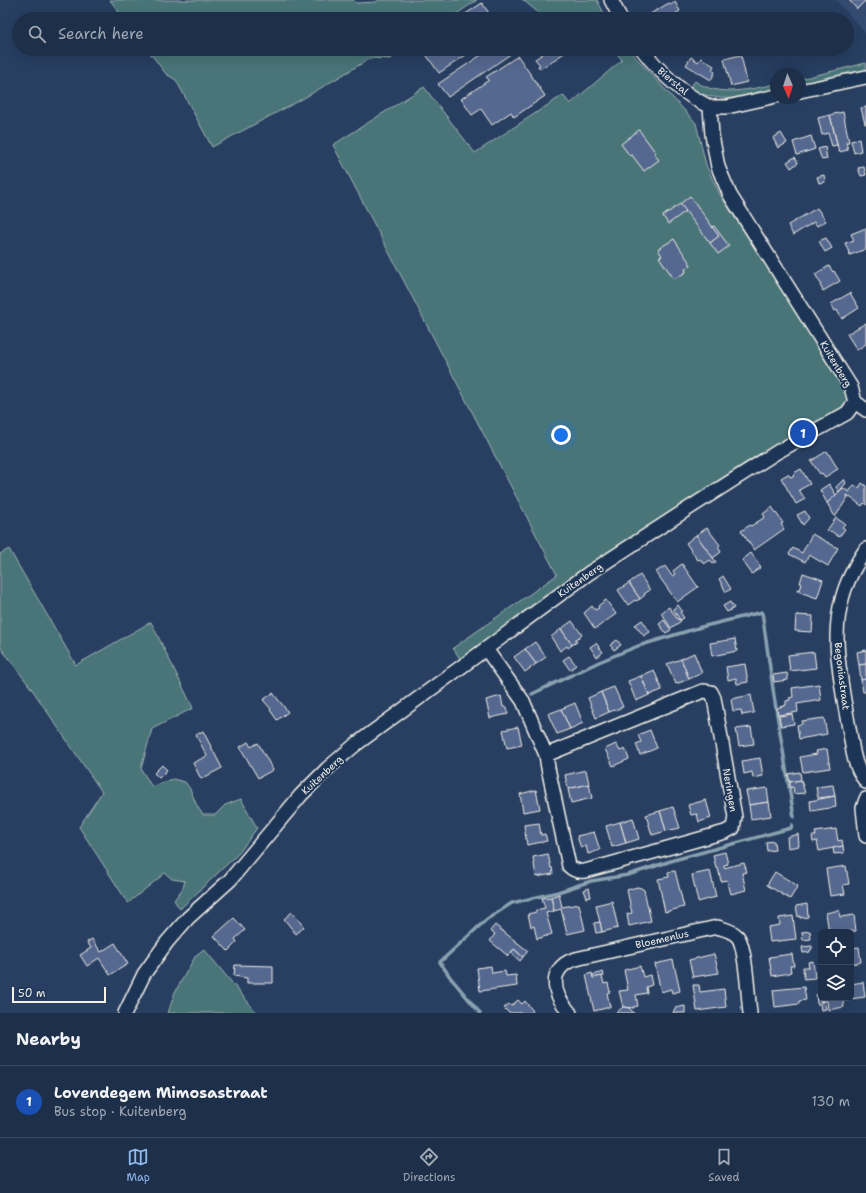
<!DOCTYPE html>
<html lang="en">
<head>
<meta charset="utf-8">
<style>
	body { margin:0; font-family:"Shantell Sans",sans-serif; background:#2b3b54; color:#f1f3f6 }
	.controls { position:absolute; right:12px; bottom:12px; display:grid; overflow:hidden; border-radius:6px; box-shadow:0 4px 16px #0002 }
	.controls button { width:36px; height:36px; display:grid; place-items:center; padding:0; border:0; border-bottom:1px solid #3c4a62; background:#1e2f4a; color:#f1f3f6; font:20px sans-serif }
	.compass { position:absolute; left:770px; top:68px; width:36px; height:36px; border-radius:50%; background:#1e2f4a; box-shadow:0 4px 16px #0002; rotate:177deg }
	.scale { position:absolute; left:12px; bottom:10px; width:94px; box-sizing:border-box; padding-left:4px; border:2px solid #f4f1e8; border-top:0; font-size:11px; line-height:14px; white-space:nowrap; color:#f4f1e8; -webkit-text-stroke:3px #1d3557; paint-order:stroke }
	.you { position:absolute; left:561px; top:435px; width:14px; height:14px; margin:-10px; border:3px solid #fff; border-radius:50%; background:#1a73e8; box-shadow:0 0 0 6px #1a73e833 }
	.badge { display:grid; place-items:center; width:26px; height:26px; border-radius:50%; background:#90b9f0; color:#fff; font-size:13px; font-weight:700 }
	.pin { position:absolute; translate:-50% -50%; border:2px solid #fff; box-shadow:0 1px 4px #0006 }
	.list { margin:0; padding:0; list-style:none }
	h2 { display:flex; justify-content:space-between; align-items:center; height:52px; margin:0; padding:0 16px; font-size:17px }
	h2 small { font-size:13px; font-weight:400; color:#a1a9b5 }
	.list li { display:grid; grid-template-columns:26px 1fr auto; gap:12px; align-items:center; box-sizing:border-box; height:72px; padding:0 16px; border-top:1px solid #3c4a62 }
	.list b { display:block; font-size:15px; white-space:nowrap }
	.list p { margin:0; font-size:13px; white-space:nowrap; color:#a1a9b5 }
	.list em { font-size:13px; font-style:normal; color:#a1a9b5 }
	.icon { flex:none; width:22px; height:22px; fill:none; stroke:currentColor; stroke-width:2; stroke-linecap:round; stroke-linejoin:round }
	.map { position:relative; flex:none; width:866px; height:1013px; overflow:hidden }
	.search { position:absolute; background:#1e2f4a; box-shadow:0 4px 16px #0002; left:12px; right:12px; top:12px; height:44px; display:flex; align-items:center; gap:10px; box-sizing:border-box; padding:0 14px; border-radius:22px; color:#a1a9b5; font-size:15px }
	.sheet { height:124px; background:#1e2f4a }
	nav { display:flex; justify-content:space-around; align-items:center; box-sizing:border-box; height:56px; border-top:1px solid #3c4a62; background:#1e2f4a; font-size:11px; color:#a1a9b5 }
	nav a { display:grid; justify-items:center; gap:2px }
	nav .on { color:#90b9f0 }
	.map>svg:first-child { display:block }
	.built { fill:#364b70 }
	.green { fill:#4a7479; stroke:#9fb2b0 }
	.lines { fill:none; stroke-linecap:round; stroke-linejoin:round }
	.stream { stroke:#8aa2b0; stroke-width:3.5 }
	.building { fill:#55678f; stroke:#f4f1e8 }
	.minor-casing { stroke:#f4f1e8; stroke-width:16 }
	.minor { stroke:#1d3557; stroke-width:13 }
	.labels { text-anchor:middle; dominant-baseline:central; stroke-width:4; stroke-linejoin:round; paint-order:stroke }
	.street-label { font-size:10px; fill:#f4f1e8; stroke:#1d3557 }
</style>
</head>
<body>
<div class="map">
<svg width="866" height="1013" viewBox="0 0 866 1013">
	<rect width="100%" height="100%" fill="#283f62"/>
	<filter id="ink" filterUnits="userSpaceOnUse"><feTurbulence type="fractalNoise" baseFrequency=".025" numOctaves="2"/><feDisplacementMap in="SourceGraphic" scale="8" xChannelSelector="R" yChannelSelector="G"/><feConvolveMatrix kernelMatrix="1 2 1 2 8 2 1 2 1" color-interpolation-filters="sRGB"/></filter>
	<g filter="url(#ink)">
		<polygon class="built" points="836,0 866,0 866,34"/>
		<g class="green">
			<polygon points="110,0 353,0 357,3 376,2 379,0 477,0 449,19 124,19"/>
			<polygon points="523,0 597,0 607,19 546,19"/>
			<polygon points="147,49 405,49 390,59 371,58 304,98 212,147 176,80 166,74"/>
			<polygon points="618,49 628,49 696,123 706,165 719,193 853,400 707,490 562,585 460,659 453,648 557,575 333,145 424,87 475,153 563,95 570,104 622,60 615,51"/>
			<polygon points="866,63 866,71 800,86 800,79"/>
			<path d="M695,81C719,98 750,89 776,84V92C747,97 717,105 690,88Z"/>
			<polygon points="9,549 76,665 151,622 193,708 152,729 141,769 152,787 173,779 185,782 190,789 197,806 203,815 215,815 225,805 241,799 257,828 239,853 180,909 174,900 183,888 185,881 172,879 165,873 128,903 79,827 102,792 31,688 0,647 0,554"/>
			<polygon points="204,949 257,1013 168,1013 175,992 196,955"/>
		</g>
		<g class="lines">
			<g class="stream">
				<polyline points="532,694 599,662 638,646 701,627 762,612 774,696 794,817"/>
				<polyline points="480,1013 450,977 440,962 487,919 512,903 558,892 591,881 628,875 674,860 791,828 792,825"/>
			</g>
		</g>
		<g class="building">
			<polygon points="849,0 866,0 857,9"/>
			<polygon points="675,2 680,11 675,14 677,17 674,19 653,19 650,14 669,3 670,5"/>
			<polygon points="482,3 493,19 458,19"/>
			<polygon points="422,49 475,49 439,73"/>
			<polygon points="490,49 514,49 515,51 448,97 438,84"/>
			<polygon points="542,49 566,49 565,50 566,52 540,69 538,66 540,65 535,59 544,53"/>
			<polygon points="741,55 747,82 731,86 724,59"/>
			<polygon points="518,56 545,96 514,117 511,112 492,125 481,109 472,115 461,99 489,80 486,77"/>
			<polygon points="691,57 698,62 701,58 714,66 712,70 715,72 711,80 686,65"/>
			<polygon points="866,107 866,124 865,124 861,108"/>
			<polygon points="843,112 849,142 846,142 848,150 839,152 830,115"/>
			<polygon points="830,115 837,145 832,146 828,133 822,135 818,118"/>
			<polygon points="639,130 656,153 654,154 659,160 644,171 632,155 630,156 621,144"/>
			<polygon points="781,133 787,143 778,148 773,138"/>
			<polygon points="811,136 815,149 797,155 793,142"/>
			<polygon points="859,139 861,151 854,153 851,141"/>
			<polygon points="825,147 827,159 822,160 818,149"/>
			<polygon points="795,157 798,163 791,168 787,162"/>
			<polygon points="864,167 866,175 861,176 858,168"/>
			<polygon points="824,175 825,182 819,183 817,177"/>
			<polygon points="690,196 719,236 710,243 680,204"/>
			<polygon points="680,204 686,211 668,224 663,216"/>
			<polygon points="817,208 826,221 817,226 814,222 793,235 788,225"/>
			<polygon points="714,226 729,246 718,254 710,243 719,236 712,227"/>
			<polygon points="866,228 866,249 850,255 845,243 854,240 851,234"/>
			<polygon points="826,238 832,248 825,252 819,241"/>
			<polygon points="674,239 691,265 685,269 686,272 674,279 659,257 662,256 658,249"/>
			<polygon points="829,266 833,272 834,271 840,281 823,291 820,285 821,284 815,274"/>
			<polygon points="850,293 859,308 842,319 837,310 835,311 831,304"/>
			<polygon points="866,323 866,344 857,350 847,334"/>
			<polygon points="827,451 838,469 825,477 822,473 820,474 811,461"/>
			<polygon points="801,469 810,484 799,490 805,499 796,504 781,478 788,474 790,477 793,476 794,473"/>
			<polygon points="844,479 846,483 839,492 836,487"/>
			<polygon points="862,483 866,486 866,505 864,503 862,506 847,495 847,496 848,497 835,517 827,503 843,488 849,492 854,485 859,488"/>
			<polygon points="829,484 836,495 827,503 820,490"/>
			<polygon points="772,507 783,523 781,524 784,529 754,550 741,531 750,525 751,526 765,517 763,514"/>
			<polygon points="805,511 809,518 803,525 797,515"/>
			<polygon points="836,518 845,524 842,527 845,529 839,537 831,531 830,532 827,530"/>
			<polygon points="707,528 720,545 718,547 721,552 713,558 696,535"/>
			<polygon points="812,534 838,548 828,566 809,555 805,562 789,554 793,548 802,553"/>
			<polygon points="696,535 713,558 716,562 713,564 710,560 704,564 700,559 698,560 696,558 686,543"/>
			<polygon points="751,553 761,567 752,574 742,560"/>
			<polygon points="682,564 698,587 677,602 656,572 665,566 672,576 675,574 673,571"/>
			<polygon points="803,573 823,580 817,598 797,591 797,589 800,590 802,584 800,583"/>
			<polygon points="640,575 650,590 644,594 645,595 640,599 629,583"/>
			<polygon points="723,576 731,589 726,592 719,579"/>
			<polygon points="629,583 640,599 636,601 635,600 628,605 618,590"/>
			<polygon points="606,600 616,614 595,629 584,613 592,606 595,610 599,608 598,606"/>
			<polygon points="730,602 734,608 727,612 723,606"/>
			<polygon points="678,605 682,611 680,612 684,618 680,620 673,609"/>
			<polygon points="669,607 678,620 679,619 681,621 671,628 661,613"/>
			<polygon points="796,615 813,616 812,632 795,631"/>
			<polygon points="642,620 650,632 644,636 635,625"/>
			<polygon points="664,620 671,630 666,633 659,624"/>
			<polygon points="572,621 582,635 575,640 577,642 572,645 561,629"/>
			<polygon points="561,629 572,645 568,648 567,646 560,651 551,637"/>
			<polygon points="735,639 737,651 712,656 710,643"/>
			<polygon points="617,640 621,645 614,650 610,645"/>
			<polygon points="535,642 546,657 536,664 525,649"/>
			<polygon points="596,643 603,652 597,657 590,647"/>
			<polygon points="525,649 536,664 525,672 514,657"/>
			<polygon points="866,650 866,664 859,665 857,652"/>
			<polygon points="814,652 816,668 790,671 788,655"/>
			<polygon points="694,653 702,673 689,679 681,659"/>
			<polygon points="569,656 576,665 570,670 563,660"/>
			<polygon points="681,659 689,679 676,684 667,664"/>
			<polygon points="745,664 748,682 737,684 736,678 728,680 726,667"/>
			<polygon points="866,664 866,679 861,680 859,665"/>
			<polygon points="654,670 662,690 649,695 641,676"/>
			<polygon points="787,673 788,680 774,682 773,675"/>
			<polygon points="641,676 649,695 636,701 628,681"/>
			<polygon points="866,679 866,692 863,692 861,680"/>
			<polygon points="819,684 821,700 797,704 798,712 778,715 777,708 786,705 786,701 790,700 789,698 793,697 792,688"/>
			<polygon points="614,687 623,707 609,712 601,692"/>
			<polygon points="601,692 609,712 596,718 588,698"/>
			<polygon points="273,693 288,712 277,720 270,710 271,709 263,700"/>
			<polygon points="751,695 754,713 742,715 741,710 733,711 731,699"/>
			<polygon points="501,696 503,707 507,707 508,714 490,718 486,700"/>
			<polygon points="575,703 583,723 570,729 561,709"/>
			<polygon points="561,709 570,729 557,734 548,714"/>
			<polygon points="792,714 794,724 781,726 779,716"/>
			<polygon points="824,718 827,734 799,739 797,725 802,724 802,721"/>
			<polygon points="518,727 522,745 507,748 503,730"/>
			<polygon points="751,727 754,744 739,746 736,729"/>
			<polygon points="650,730 657,748 640,755 636,744 641,742 638,735"/>
			<polygon points="203,731 222,768 201,779 193,763 207,756 196,735"/>
			<polygon points="248,742 251,747 258,743 273,770 258,778 240,747"/>
			<polygon points="616,744 620,751 625,749 629,759 613,766 605,749"/>
			<polygon points="827,749 830,768 803,772 800,757 817,754 816,751"/>
			<polygon points="760,758 763,776 753,778 752,772 744,774 742,761"/>
			<polygon points="162,765 167,770 159,778 154,773"/>
			<polygon points="586,770 589,784 568,789 565,775"/>
			<polygon points="800,772 801,780 790,782 788,774"/>
			<polygon points="801,780 805,793 794,794 793,787 790,788 790,782"/>
			<polygon points="589,784 592,798 571,803 568,789"/>
			<polygon points="833,785 835,796 818,798 816,787"/>
			<polygon points="767,788 769,802 749,805 746,791"/>
			<polygon points="536,790 540,809 523,812 520,794"/>
			<polygon points="835,796 836,807 811,811 810,801"/>
			<polygon points="706,800 711,818 699,822 697,814 691,815 688,805"/>
			<polygon points="769,802 771,816 751,819 749,805"/>
			<polygon points="673,807 680,828 666,831 660,811"/>
			<polygon points="660,811 666,831 652,835 646,815"/>
			<polygon points="633,818 639,839 626,843 620,822"/>
			<polygon points="620,822 626,843 612,847 606,826"/>
			<polygon points="539,823 541,835 545,834 547,841 527,845 524,825"/>
			<polygon points="836,829 838,841 842,840 843,846 819,851 817,841 813,842 812,836 816,836 815,832"/>
			<polygon points="594,832 600,850 588,854 586,846 581,848 577,836"/>
			<polygon points="798,834 799,846 788,848 787,837"/>
			<polygon points="774,841 775,850 767,851 766,842"/>
			<polygon points="843,846 844,853 834,854 833,848"/>
			<polygon points="725,852 728,864 724,865 724,868 744,863 747,872 742,873 746,890 731,894 727,880 721,881 718,868 716,868 713,855"/>
			<polygon points="548,854 551,868 552,867 553,874 536,877 533,857"/>
			<polygon points="846,866 849,884 843,885 845,894 830,896 826,869"/>
			<polygon points="675,871 684,907 665,912 658,879 669,877 668,872"/>
			<polygon points="710,871 716,897 698,902 692,875"/>
			<polygon points="775,872 798,886 790,899 767,885"/>
			<polygon points="637,887 641,888 644,890 651,921 629,926 627,914 632,913 627,890"/>
			<polygon points="589,888 591,897 587,898 584,890"/>
			<polygon points="559,894 562,907 579,904 585,930 567,934 561,909 554,911 551,897"/>
			<polygon points="551,897 554,911 546,913 552,934 537,939 534,926 531,927 528,914 536,912 536,910 545,908 542,898"/>
			<polygon points="612,901 618,928 602,932 596,905"/>
			<polygon points="807,904 808,917 800,918 800,916 798,917 796,906"/>
			<polygon points="839,910 840,917 854,915 856,931 829,932 826,913"/>
			<polygon points="292,912 304,927 296,934 284,919"/>
			<polygon points="793,916 796,939 770,942 768,927 780,925 779,918"/>
			<polygon points="234,918 245,930 235,939 237,942 228,951 214,936"/>
			<polygon points="600,922 602,932 596,933 594,923"/>
			<polygon points="495,925 528,951 523,957 514,949 508,956 490,941 495,934 490,931"/>
			<polygon points="810,931 811,939 803,940 802,932"/>
			<polygon points="92,939 101,952 115,943 128,964 110,975 99,958 87,966 80,955 91,948 87,942"/>
			<polygon points="812,946 812,949 810,950 810,952 803,953 802,947"/>
			<polygon points="859,947 861,962 851,964 851,948"/>
			<polygon points="514,949 523,957 520,961 511,953"/>
			<polygon points="714,954 719,973 693,977 689,960"/>
			<polygon points="792,954 794,966 790,966 791,972 789,972 790,973 772,976 769,957"/>
			<polygon points="673,960 680,991 672,993 671,989 661,992 655,964"/>
			<polygon points="813,961 815,978 804,979 803,967 809,967 808,962"/>
			<polygon points="235,965 273,966 273,983 247,983 247,978 234,976"/>
			<polygon points="491,966 492,973 505,971 506,976 516,975 517,986 480,991 477,968"/>
			<polygon points="640,966 643,977 650,975 652,985 646,987 647,993 636,995 638,1006 633,1007 634,1008 623,1007 619,991 628,990 624,970"/>
			<polygon points="603,972 604,976 593,978 593,975"/>
			<polygon points="592,973 593,978 602,976 604,984 608,983 610,992 607,993 610,1007 594,1011 586,975"/>
			<polygon points="863,982 865,997 843,1000 844,1007 828,1010 827,1001 821,1001 821,998 851,998 851,984"/>
			<polygon points="693,985 699,985 700,992 724,989 726,1007 697,1011"/>
			<polygon points="804,987 806,1000 799,1001 799,1004 775,1007 773,990"/>
			<polygon points="820,993 821,1003 824,1001 826,1009 821,1010 820,1004 817,1004 816,995"/>
			<polygon points="518,1000 522,1004 525,1001 533,1011 531,1013 509,1013 504,1008 509,1004 511,1006"/>
			<polygon points="685,1006 685,1013 673,1013 675,1008"/>
			<polygon points="623,1007 629,1008 634,1013 616,1013"/>
		</g>
		<g class="lines">
			<g class="minor-casing">
				<g id="minor">
					<polyline points="611,0 621,19"/>
					<path d="M642,49C660,73 683,94 710,107"/>
					<polyline points="800,91 866,77"/>
					<polyline points="855,402 866,410"/>
					<path d="M866,549C856,564 846,582 842,599C833,631 838,662 843,694C846,713 850,732 853,752C855,763 859,773 866,782"/>
					<path d="M486,649L523,701L546,755L548,768L569,866C574,871 579,872 585,871L725,832L733,828L735,817L714,698L711,692L703,691L546,755"/>
					<polyline points="866,799 863,808 866,836"/>
					<polyline points="125,1013 144,974 167,942 188,918 230,880 301,795 328,768 355,745 589,573 686,510 777,452 847,413 855,402 851,387 730,195 718,167 712,135 710,107 727,107 776,96"/>
					<path d="M570,1013C561,1002 553,992 556,976C558,971 562,965 568,962C572,960 576,959 580,958L717,927C724,929 731,930 737,936C746,945 748,998 750,1013"/>
				</g>
			</g>
			<use href="#minor" class="minor"/>
		</g>
	</g>
	<g class="labels">
		<g class="street-label">
			<text transform="translate(673 81) rotate(40)">Bierstal</text>
			<text transform="translate(836 364) rotate(59)">Kuitenberg</text>
			<text transform="translate(580 580) rotate(-35)">Kuitenberg</text>
			<text transform="translate(842 676) rotate(83)">Begoniastraat</text>
			<text transform="translate(322 775) rotate(-43)">Kuitenberg</text>
			<text transform="translate(730 790) rotate(80)">Neringen</text>
			<text transform="translate(662 939) rotate(-13)">Bloemenlus</text>
		</g>
	</g>
</svg>
<div class="controls">
<button><svg class="icon" aria-label="locate" viewBox="0 0 24 24"><circle cx="12" cy="12" r="6"/><path d="M12 2v4M12 18v4M2 12h4M18 12h4"/></svg></button>
<button><svg class="icon" aria-label="layers" viewBox="0 0 24 24"><path d="M12 4l9 5-9 5-9-5zM3 14l9 5 9-5"/></svg></button>
</div>
<svg class="compass" viewBox="-18 -18 36 36"><path d="M0-13l5 13h-10z" fill="#e53935"/><path d="M0 13l5-13h-10z" fill="#a1a9b5"/></svg>
<div class="scale">50 m</div>
<div class="you"></div>
<div class="pin badge" style="left:803px;top:433px;background:#1a4fb4">1</div>
<div class="search"><svg class="icon" aria-label="search" viewBox="0 0 24 24"><circle cx="10" cy="10" r="6"/><path d="M15 15l6 6"/></svg>Search here</div>
</div>
<section class="sheet">
<h2>Nearby<small></small></h2>
<ul class="list">
<li><span class="badge" style="background:#1a4fb4">1</span><div><b>Lovendegem Mimosastraat</b><p>Bus stop · Kuitenberg</p></div><em>130 m</em></li>
</ul>
</section>
<nav>
<a class="on"><svg class="icon" aria-label="map" viewBox="0 0 24 24"><path d="M3 6l6-2 6 2 6-2v14l-6 2-6-2-6 2zM9 4v14M15 6v14"/></svg>Map</a>
<a><svg class="icon" aria-label="directions" viewBox="0 0 24 24"><path d="M12 3l9 9-9 9-9-9zM9 14v-3h6M13 9l2 2-2 2"/></svg>Directions</a>
<a><svg class="icon" aria-label="saved" viewBox="0 0 24 24"><path d="M7 4h10v16l-5-4-5 4z"/></svg>Saved</a>
</nav>
</body>
</html>
